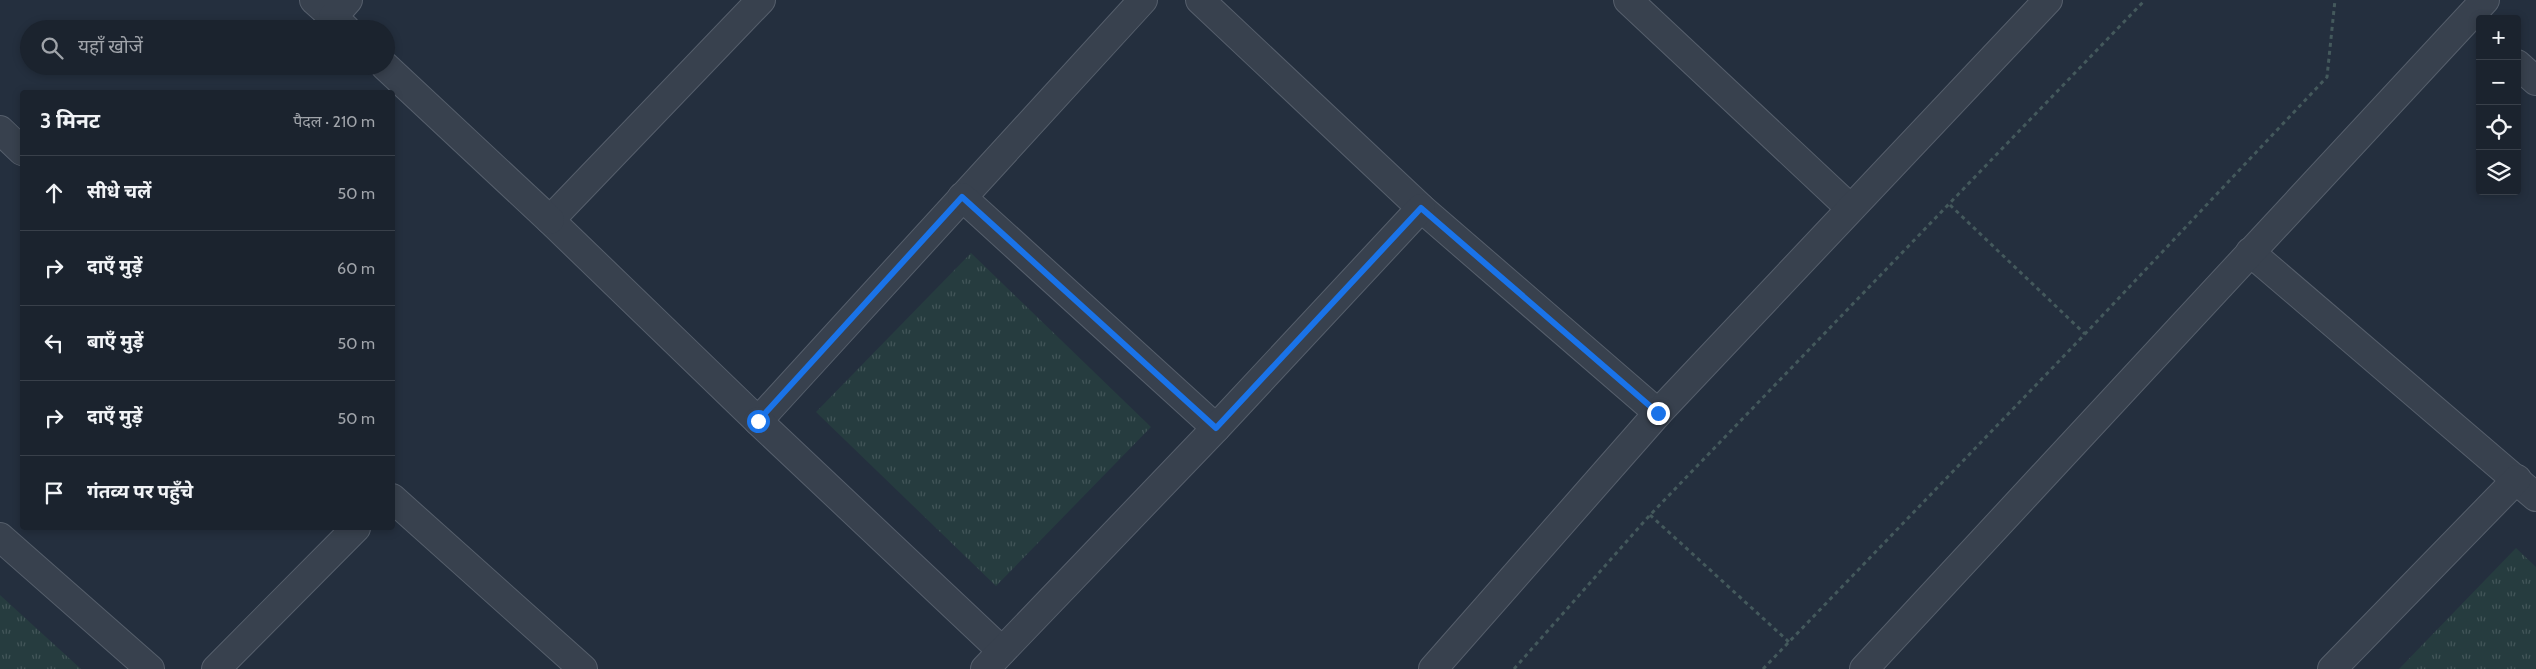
<!DOCTYPE html>
<html lang="hi">
<head>
<meta charset="utf-8">
<style>
	body { margin:0; font-family:Cabin,"Noto Sans Devanagari",sans-serif; background:#242b36; color:#f1f3f6 }
	.controls { position:absolute; right:15px; top:15px; display:grid; overflow:hidden; border-radius:5px; box-shadow:0 2px 8px #0003 }
	.controls button { width:45px; height:45px; display:grid; place-items:center; padding:0; border:0; border-bottom:1px solid #39404a; background:#1b232e; color:#f1f3f6; font:25px sans-serif }
	.stop { position:absolute; width:15px; height:15px; margin:-11px; border:4px solid #1a73e8; border-radius:50%; background:#fff }
	.stop.end { background:#1a73e8; border-color:#fff; box-shadow:0 1px 5px #0008 }
	.list { margin:0; padding:0; list-style:none }
	h2 { display:flex; justify-content:space-between; align-items:center; height:65px; margin:0; padding:0 20px; font-size:21px }
	h2 small { font-size:16px; font-weight:400; color:#a0a4aa }
	.list li { display:grid; grid-template-columns:32px 1fr auto; gap:15px; align-items:center; box-sizing:border-box; height:75px; padding:0 20px; border-top:1px solid #39404a }
	.list b { display:block; font-size:19px; white-space:nowrap }
	.list em { font-size:16px; font-style:normal; color:#a0a4aa }
	.icon { flex:none; width:28px; height:28px; fill:none; stroke:currentColor; stroke-width:2; stroke-linecap:round; stroke-linejoin:round }
	.map { position:relative; flex:none; width:2536px; height:669px; overflow:hidden }
	.search { position:absolute; background:#1b232e; box-shadow:0 2px 8px #0003; left:20px; top:20px; width:375px; height:55px; display:flex; align-items:center; gap:12px; box-sizing:border-box; padding:0 18px; border-radius:28px; color:#a0a4aa; font-size:19px }
	.panel { position:absolute; background:#1b232e; box-shadow:0 2px 8px #0003; left:20px; top:90px; width:375px; height:440px; border-radius:5px }
	.map>svg:first-child { display:block }
	.park { fill:url(#park-tufts) }
	.lines { fill:none; stroke-linecap:round; stroke-linejoin:round }
	.minor-casing { stroke:#565f6c; stroke-width:30 }
	.path { stroke:#44595c; stroke-width:3; stroke-dasharray:4 4; stroke-linecap:butt }
	.minor { stroke:#38414e; stroke-width:28 }
	.route { stroke:#1a73e8; stroke-width:6 }
</style>
</head>
<body>
<div class="map">
<svg width="2536" height="669" viewBox="0 0 2536 669">
	<defs>
		<pattern id="park-tufts" width="24" height="20" patternUnits="userSpaceOnUse" patternTransform="scale(1.25)"><rect width="24" height="20" fill="#263c3f"/><path d="M3 7l-1-3M5 7V3M7 7l1-3M15 17l-1-3M17 17v-4M19 17l1-3" fill="none" stroke="#435659"/></pattern>
	</defs>
	<rect width="100%" height="100%" fill="#242f3e"/>
	<g class="park">
		<polygon points="971,253 1151,427 996,586 816,412"/>
		<polygon points="2516,548 2536,567 2536,669 2399,669"/>
		<polygon points="0,595 81,669 0,669"/>
	</g>
	<g class="lines">
		<g class="minor-casing">
			<g id="minor">
				<polyline points="314,0 333,17"/>
				<polyline points="761,0 550,220 758,421 1143,0"/>
				<polyline points="1200,0 1421,208 1658,413"/>
				<polyline points="1628,0 1850,208"/>
				<polyline points="346,29 333,17 348,0"/>
				<polyline points="2517,64 2536,81"/>
				<polyline points="385,66 550,220"/>
				<polyline points="0,130 22,151"/>
				<polyline points="962,197 1216,428"/>
				<polyline points="2250,252 2536,497"/>
				<polyline points="758,421 1002,651"/>
				<polyline points="392,498 583,669"/>
				<polyline points="0,537 150,669"/>
				<polyline points="216,669 356,528"/>
				<polyline points="985,669 1216,428 1421,208"/>
				<polyline points="1433,669 1658,413 2048,0"/>
				<polyline points="1864,669 2485,0"/>
				<polyline points="2332,669 2517,479"/>
			</g>
		</g>
		<g class="path">
			<polyline points="1950,205 2085,334"/>
			<polyline points="1650,515 1789,642"/>
			<polyline points="1514,669 1650,515 2145,0"/>
			<polyline points="1763,669 2085,334 2327,77 2335,0"/>
		</g>
		<use href="#minor" class="minor"/>
	</g>
	<g class="lines">
		<polyline class="route" points="758,421 962,197 1216,428 1421,208 1658,413"/>
	</g>
</svg>
<div class="controls">
<button>+</button>
<button>−</button>
<button><svg class="icon" aria-label="locate" viewBox="0 0 24 24"><circle cx="12" cy="12" r="6"/><path d="M12 2v4M12 18v4M2 12h4M18 12h4"/></svg></button>
<button><svg class="icon" aria-label="layers" viewBox="0 0 24 24"><path d="M12 4l9 5-9 5-9-5zM3 14l9 5 9-5"/></svg></button>
</div>
<div class="stop" style="left:758px;top:421px"></div>
<div class="stop end" style="left:1658px;top:413px"></div>
<div class="search"><svg class="icon" aria-label="search" viewBox="0 0 24 24"><circle cx="10" cy="10" r="6"/><path d="M15 15l6 6"/></svg>यहाँ खोजें</div>
<section class="panel">
<h2>3 मिनट<small>पैदल · 210 m</small></h2>
<ul class="list">
<li><svg class="icon" aria-label="ahead" viewBox="0 0 24 24"><path d="M12 20V5M6 11l6-6 6 6"/></svg><div><b>सीधे चलें</b></div><em>50 m</em></li>
<li><svg class="icon" aria-label="right" viewBox="0 0 24 24"><path d="M7 20v-9h11M14 6l5 5-5 5"/></svg><div><b>दाएँ मुड़ें</b></div><em>60 m</em></li>
<li><svg class="icon" aria-label="left" viewBox="0 0 24 24"><path d="M17 20v-9H6M10 6l-5 5 5 5"/></svg><div><b>बाएँ मुड़ें</b></div><em>50 m</em></li>
<li><svg class="icon" aria-label="right" viewBox="0 0 24 24"><path d="M7 20v-9h11M14 6l5 5-5 5"/></svg><div><b>दाएँ मुड़ें</b></div><em>50 m</em></li>
<li><svg class="icon" aria-label="arrive" viewBox="0 0 24 24"><path d="M6 21V4h12l-3 4 3 4H6"/></svg><div><b>गंतव्य पर पहुँचे</b></div></li>
</ul>
</section>
</div>
</body>
</html>
